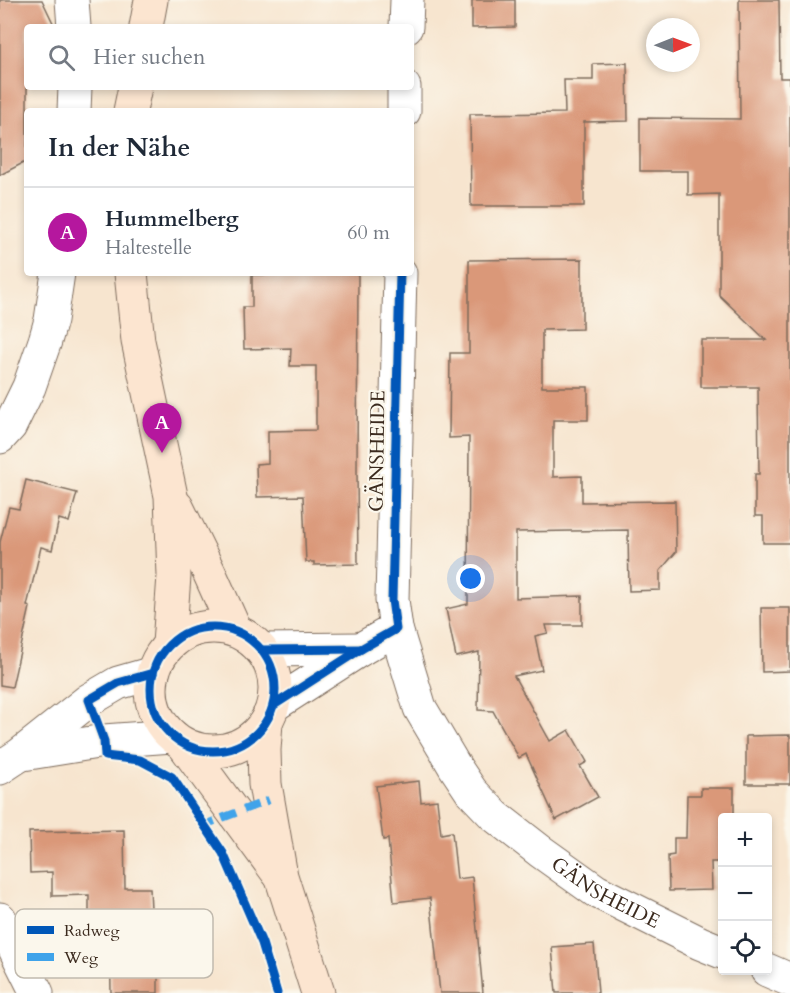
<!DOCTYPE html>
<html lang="de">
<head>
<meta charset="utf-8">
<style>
	body { margin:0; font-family:Cardo,serif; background:#f2f2f3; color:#1f2937 }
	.controls { position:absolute; right:18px; bottom:18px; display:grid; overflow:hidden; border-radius:6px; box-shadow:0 3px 9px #0003 }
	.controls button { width:54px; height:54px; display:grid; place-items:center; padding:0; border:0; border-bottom:2px solid #e0e1e3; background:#fff; color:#1f2937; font:30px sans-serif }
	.compass { position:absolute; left:646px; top:18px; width:54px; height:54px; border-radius:50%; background:#fff; box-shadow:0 3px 9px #0003; rotate:89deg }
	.you { position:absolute; left:471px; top:579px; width:21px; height:21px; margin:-15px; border:4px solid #fff; border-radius:50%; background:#1a73e8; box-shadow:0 0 0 9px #1a73e833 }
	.badge { display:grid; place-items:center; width:39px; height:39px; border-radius:50%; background:#b5179e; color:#fff; font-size:20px; font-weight:700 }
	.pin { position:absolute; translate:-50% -50px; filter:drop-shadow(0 2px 3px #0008) }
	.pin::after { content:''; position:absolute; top:32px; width:21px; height:18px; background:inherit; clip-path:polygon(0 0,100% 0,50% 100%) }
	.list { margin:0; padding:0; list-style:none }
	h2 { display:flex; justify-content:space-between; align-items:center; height:78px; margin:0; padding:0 24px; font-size:26px }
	h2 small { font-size:20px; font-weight:400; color:#747a83 }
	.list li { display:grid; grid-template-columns:39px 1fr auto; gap:18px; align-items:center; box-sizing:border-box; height:90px; padding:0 24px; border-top:2px solid #e0e1e3 }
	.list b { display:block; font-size:22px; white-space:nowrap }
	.list p { margin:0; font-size:20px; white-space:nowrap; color:#747a83 }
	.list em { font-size:20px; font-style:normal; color:#747a83 }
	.icon { flex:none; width:33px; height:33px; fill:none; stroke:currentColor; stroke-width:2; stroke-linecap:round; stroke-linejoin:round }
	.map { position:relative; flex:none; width:790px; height:993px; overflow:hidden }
	.search { position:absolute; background:#fff; box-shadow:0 3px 9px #0003; left:24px; top:24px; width:390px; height:66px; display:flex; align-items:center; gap:15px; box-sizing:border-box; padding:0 21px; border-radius:6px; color:#747a83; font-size:22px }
	.panel { position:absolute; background:#fff; box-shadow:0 3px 9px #0003; left:24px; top:108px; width:390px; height:168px; border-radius:6px }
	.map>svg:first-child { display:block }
	.building { fill:#da9879 }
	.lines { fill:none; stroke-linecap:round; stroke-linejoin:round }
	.street-casing { stroke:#7d6b5c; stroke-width:35 }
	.secondary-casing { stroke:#7d6b5c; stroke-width:35 }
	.street { stroke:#fff; stroke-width:33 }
	.secondary { stroke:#fce5d0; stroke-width:33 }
	.quiet { stroke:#3fa3ea; stroke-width:8; stroke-dasharray:15 8; stroke-linecap:butt }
	.cycleway-casing { stroke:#fbf7ec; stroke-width:13 }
	.cycleway { stroke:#0057b8; stroke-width:9 }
	.labels { text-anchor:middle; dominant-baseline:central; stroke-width:4.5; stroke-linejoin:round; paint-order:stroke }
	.street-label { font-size:20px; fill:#3b2a1e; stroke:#fbf7ec }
	.key { fill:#fbf7ec; stroke:#c1baae; stroke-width:1.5 }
	.key-label { font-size:16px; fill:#3b2a1e }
</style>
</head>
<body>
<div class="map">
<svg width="790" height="993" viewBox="0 0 790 993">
	<rect width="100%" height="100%" fill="#fbf7ec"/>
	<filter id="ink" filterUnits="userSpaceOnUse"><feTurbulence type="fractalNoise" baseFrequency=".0167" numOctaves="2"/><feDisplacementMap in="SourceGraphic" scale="12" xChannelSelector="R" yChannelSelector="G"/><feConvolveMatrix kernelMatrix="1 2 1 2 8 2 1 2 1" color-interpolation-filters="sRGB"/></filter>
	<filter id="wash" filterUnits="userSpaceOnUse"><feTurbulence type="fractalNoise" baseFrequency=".008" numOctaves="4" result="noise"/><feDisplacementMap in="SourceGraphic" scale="24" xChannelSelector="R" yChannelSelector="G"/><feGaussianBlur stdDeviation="1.35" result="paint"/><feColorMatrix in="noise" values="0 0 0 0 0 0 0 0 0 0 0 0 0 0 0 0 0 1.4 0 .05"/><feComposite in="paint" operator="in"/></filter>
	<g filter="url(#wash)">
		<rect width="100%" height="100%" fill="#f7e5cf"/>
		<g id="blocks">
			<g class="building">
				<polygon points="0,0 42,0 55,27 27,27 27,161 0,175"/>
				<polygon points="472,0 515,0 515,27 472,28"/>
				<polygon points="739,0 779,0 780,78 790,78 790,543 763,543 763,516 755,516 755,474 759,474 758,387 701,387 701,340 766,340 719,295 719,194 688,195 688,171 640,171 640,118 740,119"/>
				<polygon points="627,63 628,121 584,122 584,206 471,206 470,114 565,113 564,80 593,80 593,64"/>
				<polygon points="582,259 582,329 542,330 542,387 588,387 588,420 553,420 553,477 582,476 582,502 675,501 676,552 660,571 660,590 629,591 628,530 516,532 516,598 582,596 582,625 546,625 548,633 535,636 542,670 514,676 550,741 569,730 587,762 580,766 598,797 556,820 526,754 519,758 493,711 478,710 479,652 456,657 446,609 468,604 469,437 449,438 450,353 469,353 469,260"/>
				<polygon points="316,273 358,273 357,471 358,564 314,565 314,562 306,562 303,496 257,497 256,464 268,463 268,431 316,430 316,366 290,366 291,348 244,349 243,307 252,307 252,275"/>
				<polygon points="26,480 77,493 69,522 59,519 52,550 41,547 27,606 30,607 12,687 0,685 0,542 9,507 19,509"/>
				<polygon points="761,608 790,608 790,671 762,672"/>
				<polygon points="790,735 790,784 746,784 746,736"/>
				<polygon points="419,781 421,802 437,800 441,834 452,832 457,879 472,877 483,993 440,993 430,898 394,902 388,839 383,840 376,786"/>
				<polygon points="701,788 734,788 734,818 723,818 723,862 711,862 712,890 669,891 668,856 674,855 674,838 686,838 687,795 701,795"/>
				<polygon points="124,830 125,888 150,888 153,950 158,950 158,993 111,993 110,930 89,930 89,895 52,896 52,872 30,873 29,832"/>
				<polygon points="594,944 598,993 556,993 552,947"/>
			</g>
		</g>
	</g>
	<g filter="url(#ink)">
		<use href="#blocks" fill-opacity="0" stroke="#7d6b5c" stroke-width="1.5"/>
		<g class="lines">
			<g class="street-casing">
				<g id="street">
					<polyline points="72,0 74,27"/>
					<polyline points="406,27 407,0"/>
					<polyline points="74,111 75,87"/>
					<polyline points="404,111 404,87"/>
					<path id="s1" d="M400,273L392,600L396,629L420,708L455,767L471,791L495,816L540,851L596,891L700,943L722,952"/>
					<polyline points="0,437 10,426 29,387 45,341 51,320 58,273"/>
					<polyline points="262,650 361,649"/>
					<polyline points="274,705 361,649 396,629"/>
					<polyline points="23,754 104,741 172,736"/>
					<polyline points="0,768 21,754 89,700 118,683 153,673"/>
					<polyline points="0,919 37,993"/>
					<polyline points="767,970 790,980"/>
				</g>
			</g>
			<g class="secondary-casing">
				<g id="secondary">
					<polyline points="146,27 151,0"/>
					<polyline points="130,111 135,87"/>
					<polyline points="131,273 138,341 171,496 174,576 169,644"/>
					<polyline points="177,507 209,572 235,630"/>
					<circle cx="213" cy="689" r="62"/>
					<polyline points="266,722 264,750 265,784 281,876 318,993"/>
					<polyline points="184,745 278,873"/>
				</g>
			</g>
			<use href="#street" class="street"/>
			<use href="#secondary" class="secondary"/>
			<polyline class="quiet" points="206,828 204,825 269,800"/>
			<g class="cycleway-casing">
				<g id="cycleway">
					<circle cx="213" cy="689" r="62"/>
					<polyline points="262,650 361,649"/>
					<polyline points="153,673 118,683 89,700 104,741 105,756 140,760 172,777 223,853 262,943 277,993"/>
					<polyline points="274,705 361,649 396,629 392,600 400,273"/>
				</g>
			</g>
			<use href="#cycleway" class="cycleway"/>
		</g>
	</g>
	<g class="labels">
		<g class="street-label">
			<text transform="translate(377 451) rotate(-89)">GÄNSHEIDE</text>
			<text stroke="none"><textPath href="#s1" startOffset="706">GÄNSHEIDE</textPath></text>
		</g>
	</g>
	<rect x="15" y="909" width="198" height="69" rx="9" class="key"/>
	<rect x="27" y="926" width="27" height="8" fill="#0057b8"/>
	<rect x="27" y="953" width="27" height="8" fill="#3fa3ea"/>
	<g class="key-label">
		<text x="64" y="936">Radweg</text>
		<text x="64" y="963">Weg</text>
	</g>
</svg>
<div class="controls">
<button>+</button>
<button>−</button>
<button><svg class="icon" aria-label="locate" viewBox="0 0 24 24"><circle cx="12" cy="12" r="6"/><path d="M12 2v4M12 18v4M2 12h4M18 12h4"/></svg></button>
</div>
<svg class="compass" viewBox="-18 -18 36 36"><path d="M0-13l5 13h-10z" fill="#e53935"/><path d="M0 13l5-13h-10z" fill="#747a83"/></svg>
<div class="you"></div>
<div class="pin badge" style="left:162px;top:453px">A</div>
<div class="search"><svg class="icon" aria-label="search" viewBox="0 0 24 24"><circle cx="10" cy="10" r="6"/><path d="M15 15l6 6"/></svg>Hier suchen</div>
<section class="panel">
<h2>In der Nähe<small></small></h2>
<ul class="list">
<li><span class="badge">A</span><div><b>Hummelberg</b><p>Haltestelle</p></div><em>60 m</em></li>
</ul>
</section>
</div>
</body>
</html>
